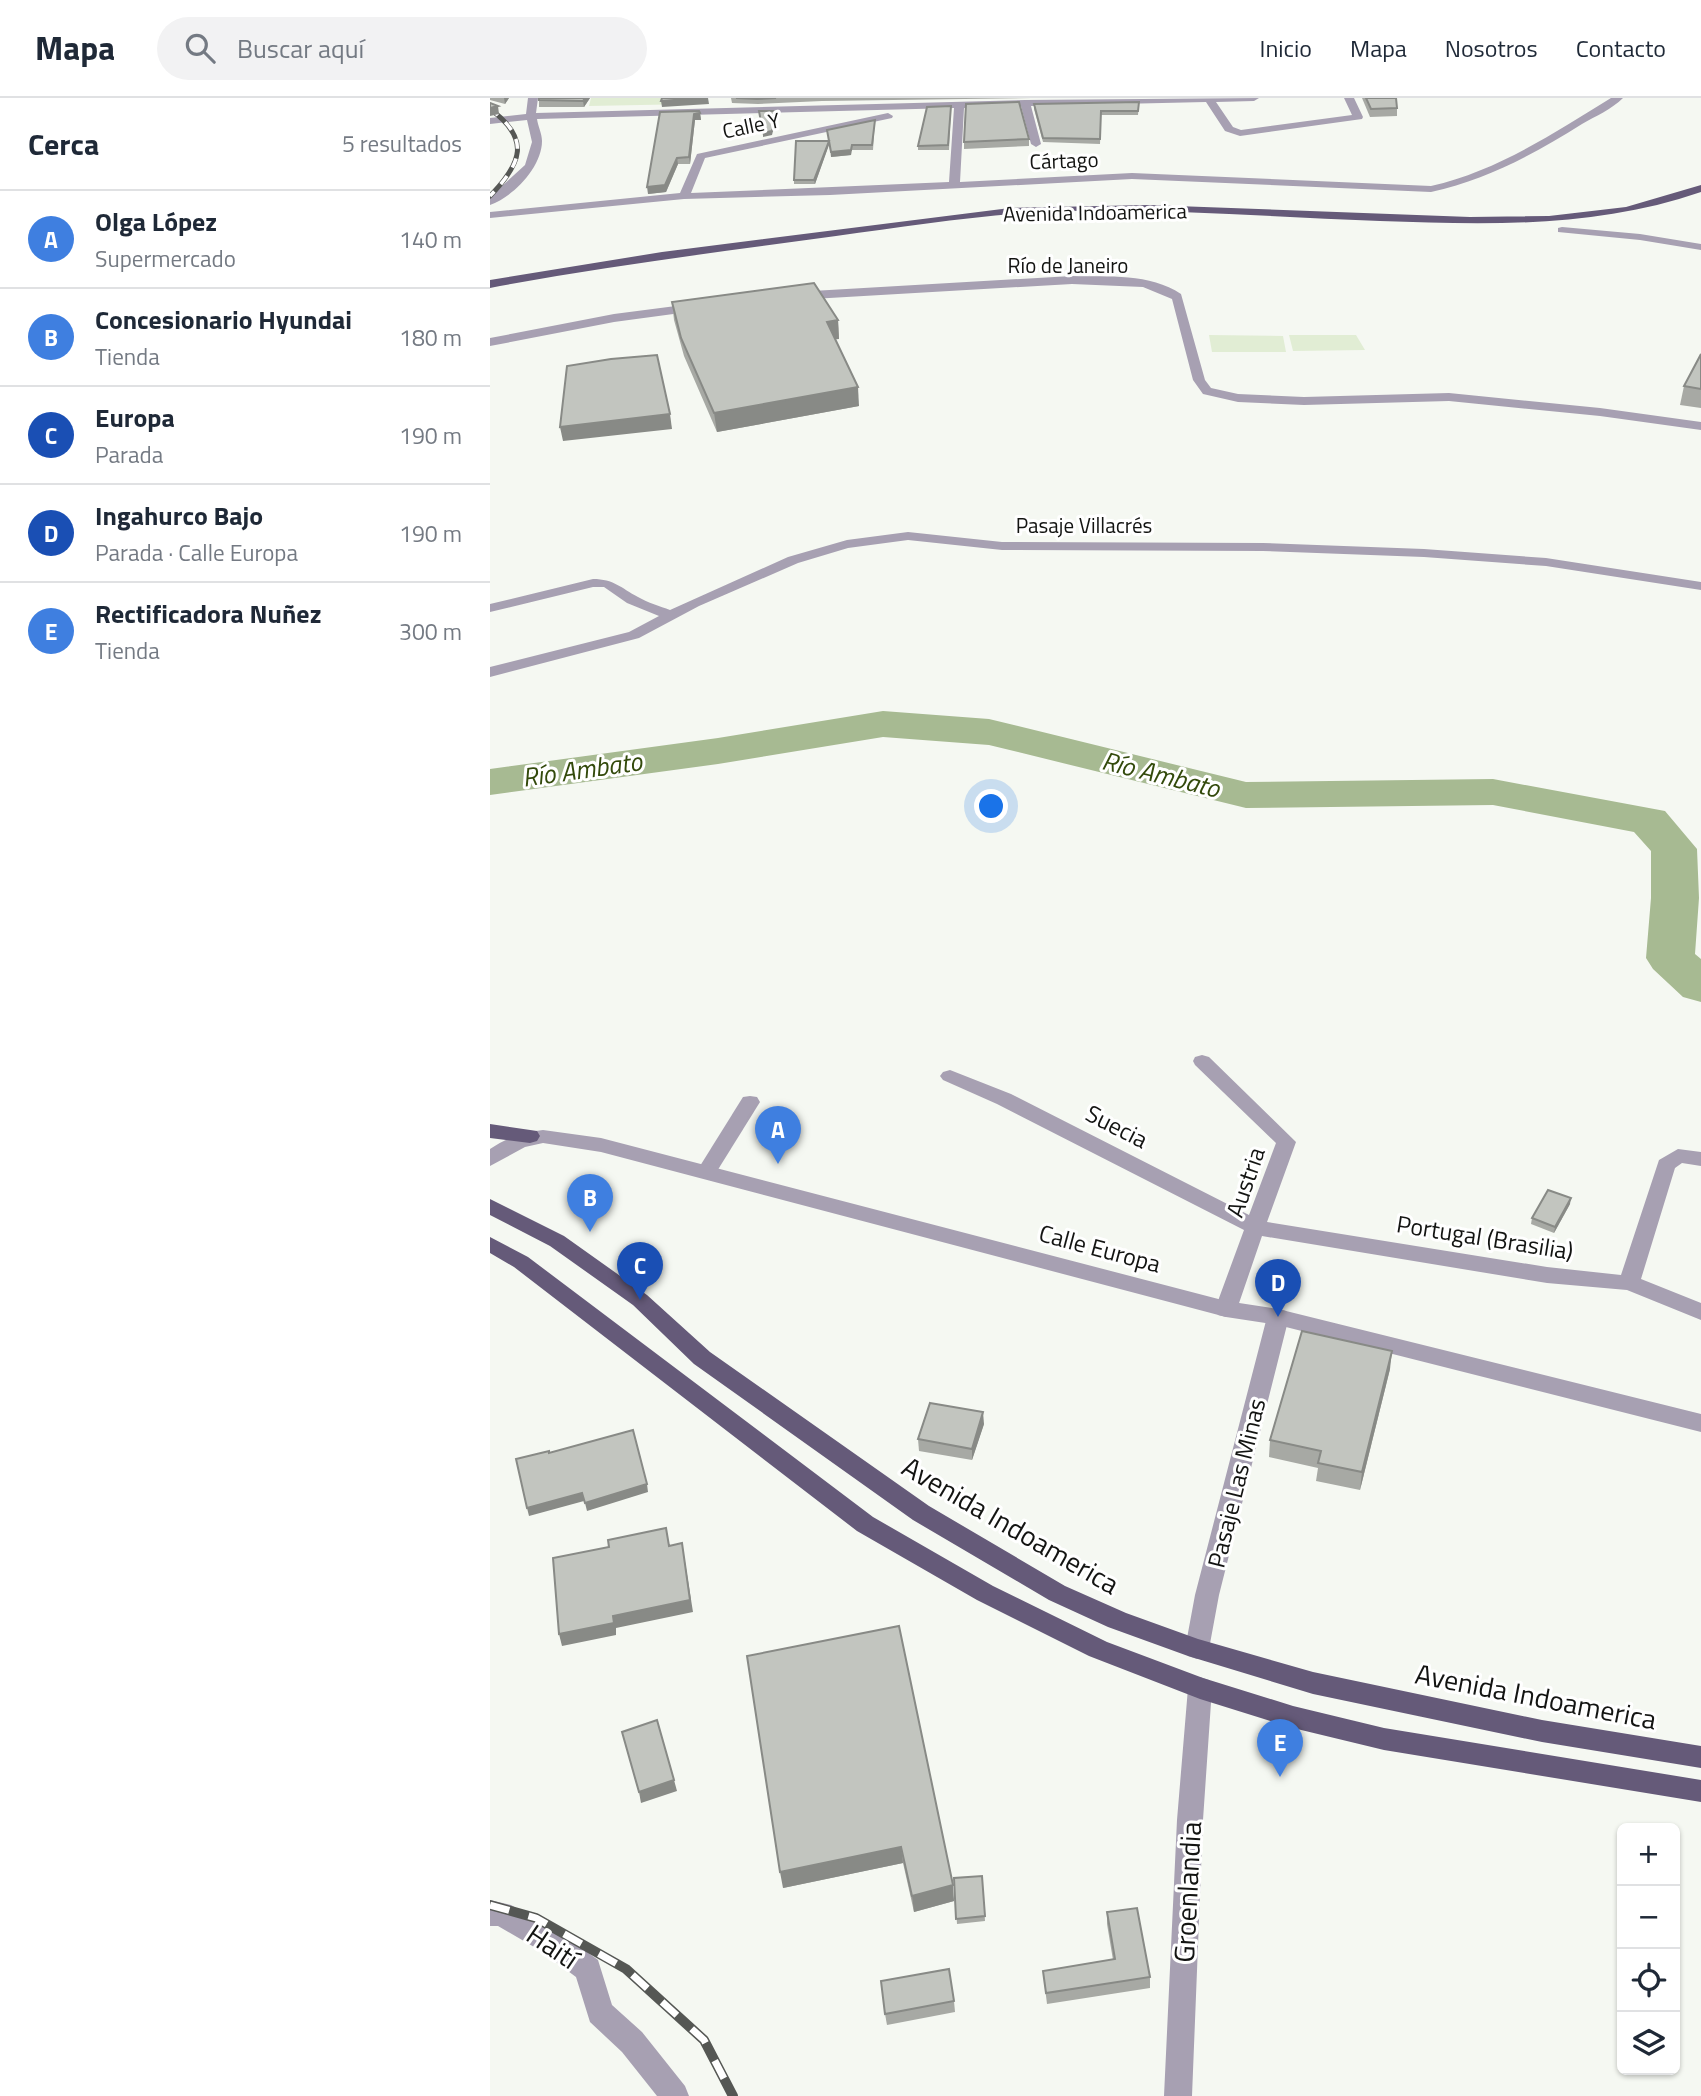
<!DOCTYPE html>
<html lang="es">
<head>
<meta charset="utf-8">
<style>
	body { margin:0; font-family:"Titillium Web",sans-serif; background:#f2f2f3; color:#1f2937 }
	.controls { position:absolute; right:21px; bottom:21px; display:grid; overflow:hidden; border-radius:10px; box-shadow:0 2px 5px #0004 }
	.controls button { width:63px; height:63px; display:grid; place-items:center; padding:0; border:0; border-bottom:2px solid #e0e1e3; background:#fff; color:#1f2937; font:35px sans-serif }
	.you { position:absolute; left:502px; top:709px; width:24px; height:24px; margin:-18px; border:5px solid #fff; border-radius:50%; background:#1a73e8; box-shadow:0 0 0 10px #1a73e833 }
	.badge { display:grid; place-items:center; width:46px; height:46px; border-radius:50%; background:#753eb4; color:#fff; font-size:23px; font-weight:700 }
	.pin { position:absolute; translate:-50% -58px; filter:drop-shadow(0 2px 4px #0008) }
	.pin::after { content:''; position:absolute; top:37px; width:24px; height:21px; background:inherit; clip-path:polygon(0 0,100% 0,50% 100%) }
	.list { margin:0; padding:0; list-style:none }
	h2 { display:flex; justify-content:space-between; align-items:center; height:91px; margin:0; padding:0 28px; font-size:30px }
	h2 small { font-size:23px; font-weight:400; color:#747a83 }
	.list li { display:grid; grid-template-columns:46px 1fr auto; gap:21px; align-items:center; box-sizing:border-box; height:98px; padding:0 28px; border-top:2px solid #e0e1e3 }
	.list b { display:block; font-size:26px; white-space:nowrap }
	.list p { margin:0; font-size:23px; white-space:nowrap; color:#747a83 }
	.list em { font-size:23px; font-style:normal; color:#747a83 }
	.icon { flex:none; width:38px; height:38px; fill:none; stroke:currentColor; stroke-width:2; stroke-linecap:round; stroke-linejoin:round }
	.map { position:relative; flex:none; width:1211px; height:1998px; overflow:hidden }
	header { display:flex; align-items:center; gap:42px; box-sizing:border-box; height:98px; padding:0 35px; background:#fff; border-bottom:2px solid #e0e1e3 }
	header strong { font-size:33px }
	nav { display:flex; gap:38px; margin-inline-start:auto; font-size:24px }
	.search { width:490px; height:63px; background:#f2f2f3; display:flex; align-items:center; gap:18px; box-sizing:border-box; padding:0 24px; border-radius:38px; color:#747a83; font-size:26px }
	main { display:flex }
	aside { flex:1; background:#fff }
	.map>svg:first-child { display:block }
	.green { fill:#e1edd4 }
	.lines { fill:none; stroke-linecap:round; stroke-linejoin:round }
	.river { fill:#a7ba92; fill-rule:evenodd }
	.minor { fill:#a7a0b2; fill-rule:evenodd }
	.tertiary { fill:#a7a0b2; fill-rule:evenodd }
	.primary { fill:#655a79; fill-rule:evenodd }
	.rail-far1-casing { stroke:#555754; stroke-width:5 }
	.rail-casing { stroke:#555754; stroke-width:10 }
	.rail-far1 { stroke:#fff; stroke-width:3.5; stroke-dasharray:10; stroke-linecap:butt }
	.rail { stroke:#fff; stroke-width:7; stroke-dasharray:20; stroke-linecap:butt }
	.wall { fill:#a7a9a4 }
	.shaded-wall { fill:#888a86 }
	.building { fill:#c2c5bf; stroke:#888a86; stroke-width:2 }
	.labels { text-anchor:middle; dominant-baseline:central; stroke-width:6; stroke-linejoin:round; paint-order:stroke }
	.far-street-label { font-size:21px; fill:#131412; stroke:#fff }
	.street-label { font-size:24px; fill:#131412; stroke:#fff }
	.water-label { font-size:26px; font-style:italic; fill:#334a0c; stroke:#fff }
	.near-street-label { font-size:28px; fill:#131412; stroke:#fff }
</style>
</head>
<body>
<header>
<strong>Mapa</strong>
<div class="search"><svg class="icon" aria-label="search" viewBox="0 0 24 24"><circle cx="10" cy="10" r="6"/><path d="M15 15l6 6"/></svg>Buscar aquí</div>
<nav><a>Inicio</a><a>Mapa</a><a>Nosotros</a><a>Contacto</a></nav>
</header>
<main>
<aside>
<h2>Cerca<small>5 resultados</small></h2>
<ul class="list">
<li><span class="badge" style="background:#3f7fe0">A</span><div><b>Olga López</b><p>Supermercado</p></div><em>140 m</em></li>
<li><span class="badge" style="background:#3f7fe0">B</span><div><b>Concesionario Hyundai</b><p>Tienda</p></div><em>180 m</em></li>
<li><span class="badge" style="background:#1a4fb4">C</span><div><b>Europa</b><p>Parada</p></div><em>190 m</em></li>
<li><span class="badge" style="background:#1a4fb4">D</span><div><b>Ingahurco Bajo</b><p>Parada · Calle Europa</p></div><em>190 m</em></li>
<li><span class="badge" style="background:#3f7fe0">E</span><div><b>Rectificadora Nuñez</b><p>Tienda</p></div><em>300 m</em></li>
</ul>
</aside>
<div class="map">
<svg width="1211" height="1998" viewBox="0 0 1211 1998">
	<rect width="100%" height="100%" fill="#f5f8f2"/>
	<g class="green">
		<polygon points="101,0 202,0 203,6 99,8"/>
		<polygon points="719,237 793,238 796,254 722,254"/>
		<polygon points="799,237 866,237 875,252 803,253"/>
	</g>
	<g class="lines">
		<polygon class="river" points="393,613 499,621 756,684 1003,681 1175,713 1207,751 1209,800 1205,856 1211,861 1211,904 1193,899 1163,871 1156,860 1161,800 1161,753 1144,734 1003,707 756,710 499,647 393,639 228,666 0,697 0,671 228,640"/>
		<g class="minor">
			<path d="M38,0H48L46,15L535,2L769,0L764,3L726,4L743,29L751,32L862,17L854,0H864L873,19L872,21L750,38L735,33L716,4L541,8L551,46L546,49L541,46L531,8L474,10L470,84L642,75L941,88C1007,73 1064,35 1121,0H1133C1122,11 1106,18 1092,26C1044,56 997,82 941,94L642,81L340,97L194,101L0,120V114L190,95L207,56L398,15L403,18L402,20L215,60L201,95L459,84L464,10L47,21C48,28 52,36 52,43C52,69 23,99 0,107V99L35,67L42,44L37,22L0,26V20L36,16Z"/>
			<path d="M418,434L512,444L773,445L934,451L1056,460L1211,484V492L1056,468L934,459L773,453L512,452L418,442L358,450L308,465L209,508L149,540L0,579V569L139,534L169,518L137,505L114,489H103L0,514V506L103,481C124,481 131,490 148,499C158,505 170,508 180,512L298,459L357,442Z"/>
			<polygon points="712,957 719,959 806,1044 777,1124 1057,1169 1131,1177 1169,1062 1188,1051 1211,1054 1211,1068 1192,1065 1185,1070 1151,1181 1211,1205 1211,1222 1137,1192 1057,1185 772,1138 747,1211 744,1217 736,1219 728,1217 725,1211 754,1132 507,1006 453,982 450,978 453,974 460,972 521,996 759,1117 786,1045 705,967 703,963 705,959"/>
			<polygon points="260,998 267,999 270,1004 224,1078 210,1078 207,1073 210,1068 253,999"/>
			<polygon points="788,1211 796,1213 799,1219 729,1497 719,1551 716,1558 707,1561 698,1558 695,1551 705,1497 777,1219 780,1213"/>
			<polygon points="710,1579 719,1582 722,1590 713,1722 702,1998 674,1998 687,1722 698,1590 701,1582"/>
			<polygon points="0,1802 21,1807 71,1835 108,1862 122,1907 152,1934 195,1988 199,1998 167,1998 132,1954 100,1924 86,1879 51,1853 8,1828 0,1828"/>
		</g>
		<g class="tertiary">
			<polygon points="1072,129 1150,136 1211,146 1211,152 1150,142 1068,134 1068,130"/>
			<path d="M582,178C618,179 660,175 691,196L715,282L721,290L748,296L814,299L959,295L1110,310L1211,324V332L1110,318L959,303L814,307L748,304L713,296L703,282L682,201L653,189L582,186L305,202L299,198L305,194Z"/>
			<polygon points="209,205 213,206 213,212 124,224 0,248 0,240 124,216"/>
			<path d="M53,1032L111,1040L736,1203L788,1211L1211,1316V1334L788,1227L736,1219L111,1054L53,1045L35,1049L0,1068V1051C16,1040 34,1034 53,1032Z"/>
		</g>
		<g class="primary">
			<path d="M1211,87V94C1106,130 1000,127 890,123C786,119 681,111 577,113C500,115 423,128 346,138C230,154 115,168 0,190V182L172,154L520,110L659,107L980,119L1059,118L1136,109Z"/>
			<polygon points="0,1026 47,1033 50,1038 47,1043 40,1045 0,1040"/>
			<polygon points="0,1101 74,1138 157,1197 220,1254 439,1408 575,1488 636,1515 708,1541 823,1574 1052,1622 1211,1648 1211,1670 1052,1644 823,1596 698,1558 618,1529 559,1502 423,1422 204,1266 143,1207 60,1148 0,1117"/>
			<polygon points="0,1139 38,1159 383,1419 503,1488 617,1544 713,1580 803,1608 894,1630 1211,1682 1211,1704 894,1652 803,1630 710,1601 599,1558 487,1502 367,1433 24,1169 0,1155"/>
		</g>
		<g class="rail-far1-casing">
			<path id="rail-far1" d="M0,11C41,41 32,65 0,98"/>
		</g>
		<g class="rail-casing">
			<polyline id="rail" points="0,1807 46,1820 136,1871 214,1942 243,1998"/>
		</g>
		<use href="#rail-far1" class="rail-far1"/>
		<use href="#rail" class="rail"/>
	</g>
	<g class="wall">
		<polygon points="0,0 19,0 15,6 0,2"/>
		<polygon points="100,0 94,9 49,9 49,2"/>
		<polygon points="241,0 542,0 332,3 268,6 242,5"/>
		<polygon points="872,0 906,0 907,10 907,18 880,19"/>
		<polygon points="649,4 648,17 611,17 610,46 553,44 544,11 544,6"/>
		<polygon points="461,8 459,52 428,52 428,48"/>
		<polygon points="170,14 210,15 211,22 205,22 200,66 188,66 176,94 158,96"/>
		<polygon points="385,22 383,52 362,52 361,57 341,59 339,46 325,86 304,86 304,82 339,43"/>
		<polygon points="539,41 539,48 474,51 474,44"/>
		<polygon points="182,204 348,222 349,241 345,241 369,308 227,334 194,258 184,222"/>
		<polygon points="1211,256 1211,310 1190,307 1194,288"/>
		<polygon points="1080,1106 1064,1135 1041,1126 1042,1120"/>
		<polygon points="900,1271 870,1392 826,1383 828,1370 779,1359 780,1342"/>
		<polygon points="494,1326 482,1362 429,1353 428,1341"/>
		<polygon points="409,1528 464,1803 424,1814 413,1765 293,1790"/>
		<polygon points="492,1778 495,1823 467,1826 464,1780"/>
		<polygon points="617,1814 660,1879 660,1890 557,1906 553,1873 623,1862 617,1826"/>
		<polygon points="464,1903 465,1914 397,1927 395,1916"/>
	</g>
	<g class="shaded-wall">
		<polygon points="14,0 19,0 15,6"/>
		<polygon points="95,0 100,0 94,9 93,3"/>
		<polygon points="210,0 218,0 219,6 172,9 171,3"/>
		<polygon points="8,8 9,16 0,18 0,10"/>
		<polygon points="287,13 287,17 282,37 273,39 273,35"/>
		<polygon points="210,15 211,22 205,22 200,66 199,59 204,16"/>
		<polygon points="339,43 339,47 325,86 324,82"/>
		<polygon points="362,47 361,57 341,59 341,54"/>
		<polygon points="187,60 188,66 176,94 158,96 157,89"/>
		<polygon points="348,222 349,241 339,242 337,224"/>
		<polygon points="368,289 369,308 227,334 224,315"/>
		<polygon points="180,316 182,331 73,343 70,329"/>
		<polygon points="1081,1100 1080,1106 1064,1135 1065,1129"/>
		<polygon points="902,1253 900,1271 870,1392 872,1374"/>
		<polygon points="493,1314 494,1326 482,1362 482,1351"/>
		<polygon points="157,1386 158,1394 97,1413 95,1405"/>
		<polygon points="92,1395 94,1403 39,1418 37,1410"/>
		<polygon points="192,1445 203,1514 126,1530 126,1537 72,1548 69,1536 123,1518"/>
		<polygon points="184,1682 187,1693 151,1705 149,1694"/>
		<polygon points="411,1749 413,1765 293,1790 290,1774"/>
		<polygon points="463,1787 464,1803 424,1814 422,1798"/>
	</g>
	<g class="building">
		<polygon points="49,0 95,0 93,3 49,2"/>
		<polygon points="172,0 210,0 171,3"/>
		<polygon points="246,0 286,0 267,1"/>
		<polygon points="876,0 906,0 907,10 881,11"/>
		<polygon points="529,4 539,41 474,44 476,6"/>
		<polygon points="649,4 648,13 611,13 610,41 553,40 544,6"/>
		<polygon points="0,5 8,8 0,10"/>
		<polygon points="461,8 458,47 428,48 437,9"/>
		<polygon points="209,13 210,15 204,16 199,59 187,60 175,87 157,89 170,14"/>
		<polygon points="269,13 287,13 282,33 273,35"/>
		<polygon points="385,22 382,47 362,47 361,52 341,54 337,32"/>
		<polygon points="306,43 339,43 324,82 304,82"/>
		<polygon points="324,185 348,222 337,224 368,289 224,315 191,240 182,204"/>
		<polygon points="1211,256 1211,291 1194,288"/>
		<polygon points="167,257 180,316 70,329 77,268 121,261"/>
		<polygon points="1058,1092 1081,1100 1065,1129 1042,1120"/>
		<polygon points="812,1233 902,1253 872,1374 828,1365 831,1353 780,1342"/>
		<polygon points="440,1305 493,1314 482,1351 428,1341"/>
		<polygon points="143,1332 157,1386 95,1405 92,1395 37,1410 26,1361 59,1353 59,1355"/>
		<polygon points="176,1430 179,1448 192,1445 200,1502 123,1518 124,1525 69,1536 63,1460 119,1449 118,1442"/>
		<polygon points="409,1528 463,1787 422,1798 411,1749 290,1774 257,1558"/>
		<polygon points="167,1622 184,1682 149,1694 132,1634"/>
		<polygon points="492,1778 495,1818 466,1821 464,1780"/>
		<polygon points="647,1810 660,1879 556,1895 553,1873 625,1861 617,1814"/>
		<polygon points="459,1871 464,1903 395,1916 391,1883"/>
	</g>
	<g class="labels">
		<g class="far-street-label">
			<text transform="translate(261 27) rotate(-12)">Calle Y</text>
			<text transform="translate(574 62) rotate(-2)">Cártago</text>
			<text transform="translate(605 114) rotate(-1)">Avenida Indoamerica</text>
			<text x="578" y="167">Río de Janeiro</text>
			<text x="594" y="427">Pasaje Villacrés</text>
		</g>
		<g class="street-label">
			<text transform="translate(627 1028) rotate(27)">Suecia</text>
			<text transform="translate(755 1084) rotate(-71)">Austria</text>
			<text transform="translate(995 1139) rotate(9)">Portugal (Brasilia)</text>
			<text transform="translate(610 1150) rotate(15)">Calle Europa</text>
			<text transform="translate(746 1385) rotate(-76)">Pasaje Las Minas</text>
		</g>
		<g class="water-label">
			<text transform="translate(92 671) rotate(-8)">Río Ambato</text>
			<text transform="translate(671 676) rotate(14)">Río Ambato</text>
		</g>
		<g class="near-street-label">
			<text transform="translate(521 1427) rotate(30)">Avenida Indoamerica</text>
			<text transform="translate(1046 1598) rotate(11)">Avenida Indoamerica</text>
			<text transform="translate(697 1794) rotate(-87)">Groenlandia</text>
			<text transform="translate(63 1848) rotate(34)">Haití</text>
		</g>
	</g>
</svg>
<div class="controls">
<button>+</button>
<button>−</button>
<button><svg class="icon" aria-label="locate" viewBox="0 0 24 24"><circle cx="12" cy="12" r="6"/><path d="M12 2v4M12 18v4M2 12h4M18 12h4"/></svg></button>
<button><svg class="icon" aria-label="layers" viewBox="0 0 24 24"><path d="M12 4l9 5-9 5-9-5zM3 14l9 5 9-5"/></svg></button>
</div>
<div class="you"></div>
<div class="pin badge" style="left:288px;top:1066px;background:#3f7fe0">A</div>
<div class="pin badge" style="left:100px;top:1134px;background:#3f7fe0">B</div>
<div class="pin badge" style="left:150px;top:1202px;background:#1a4fb4">C</div>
<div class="pin badge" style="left:788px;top:1219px;background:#1a4fb4">D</div>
<div class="pin badge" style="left:790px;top:1679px;background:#3f7fe0">E</div>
</div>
</main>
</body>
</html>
